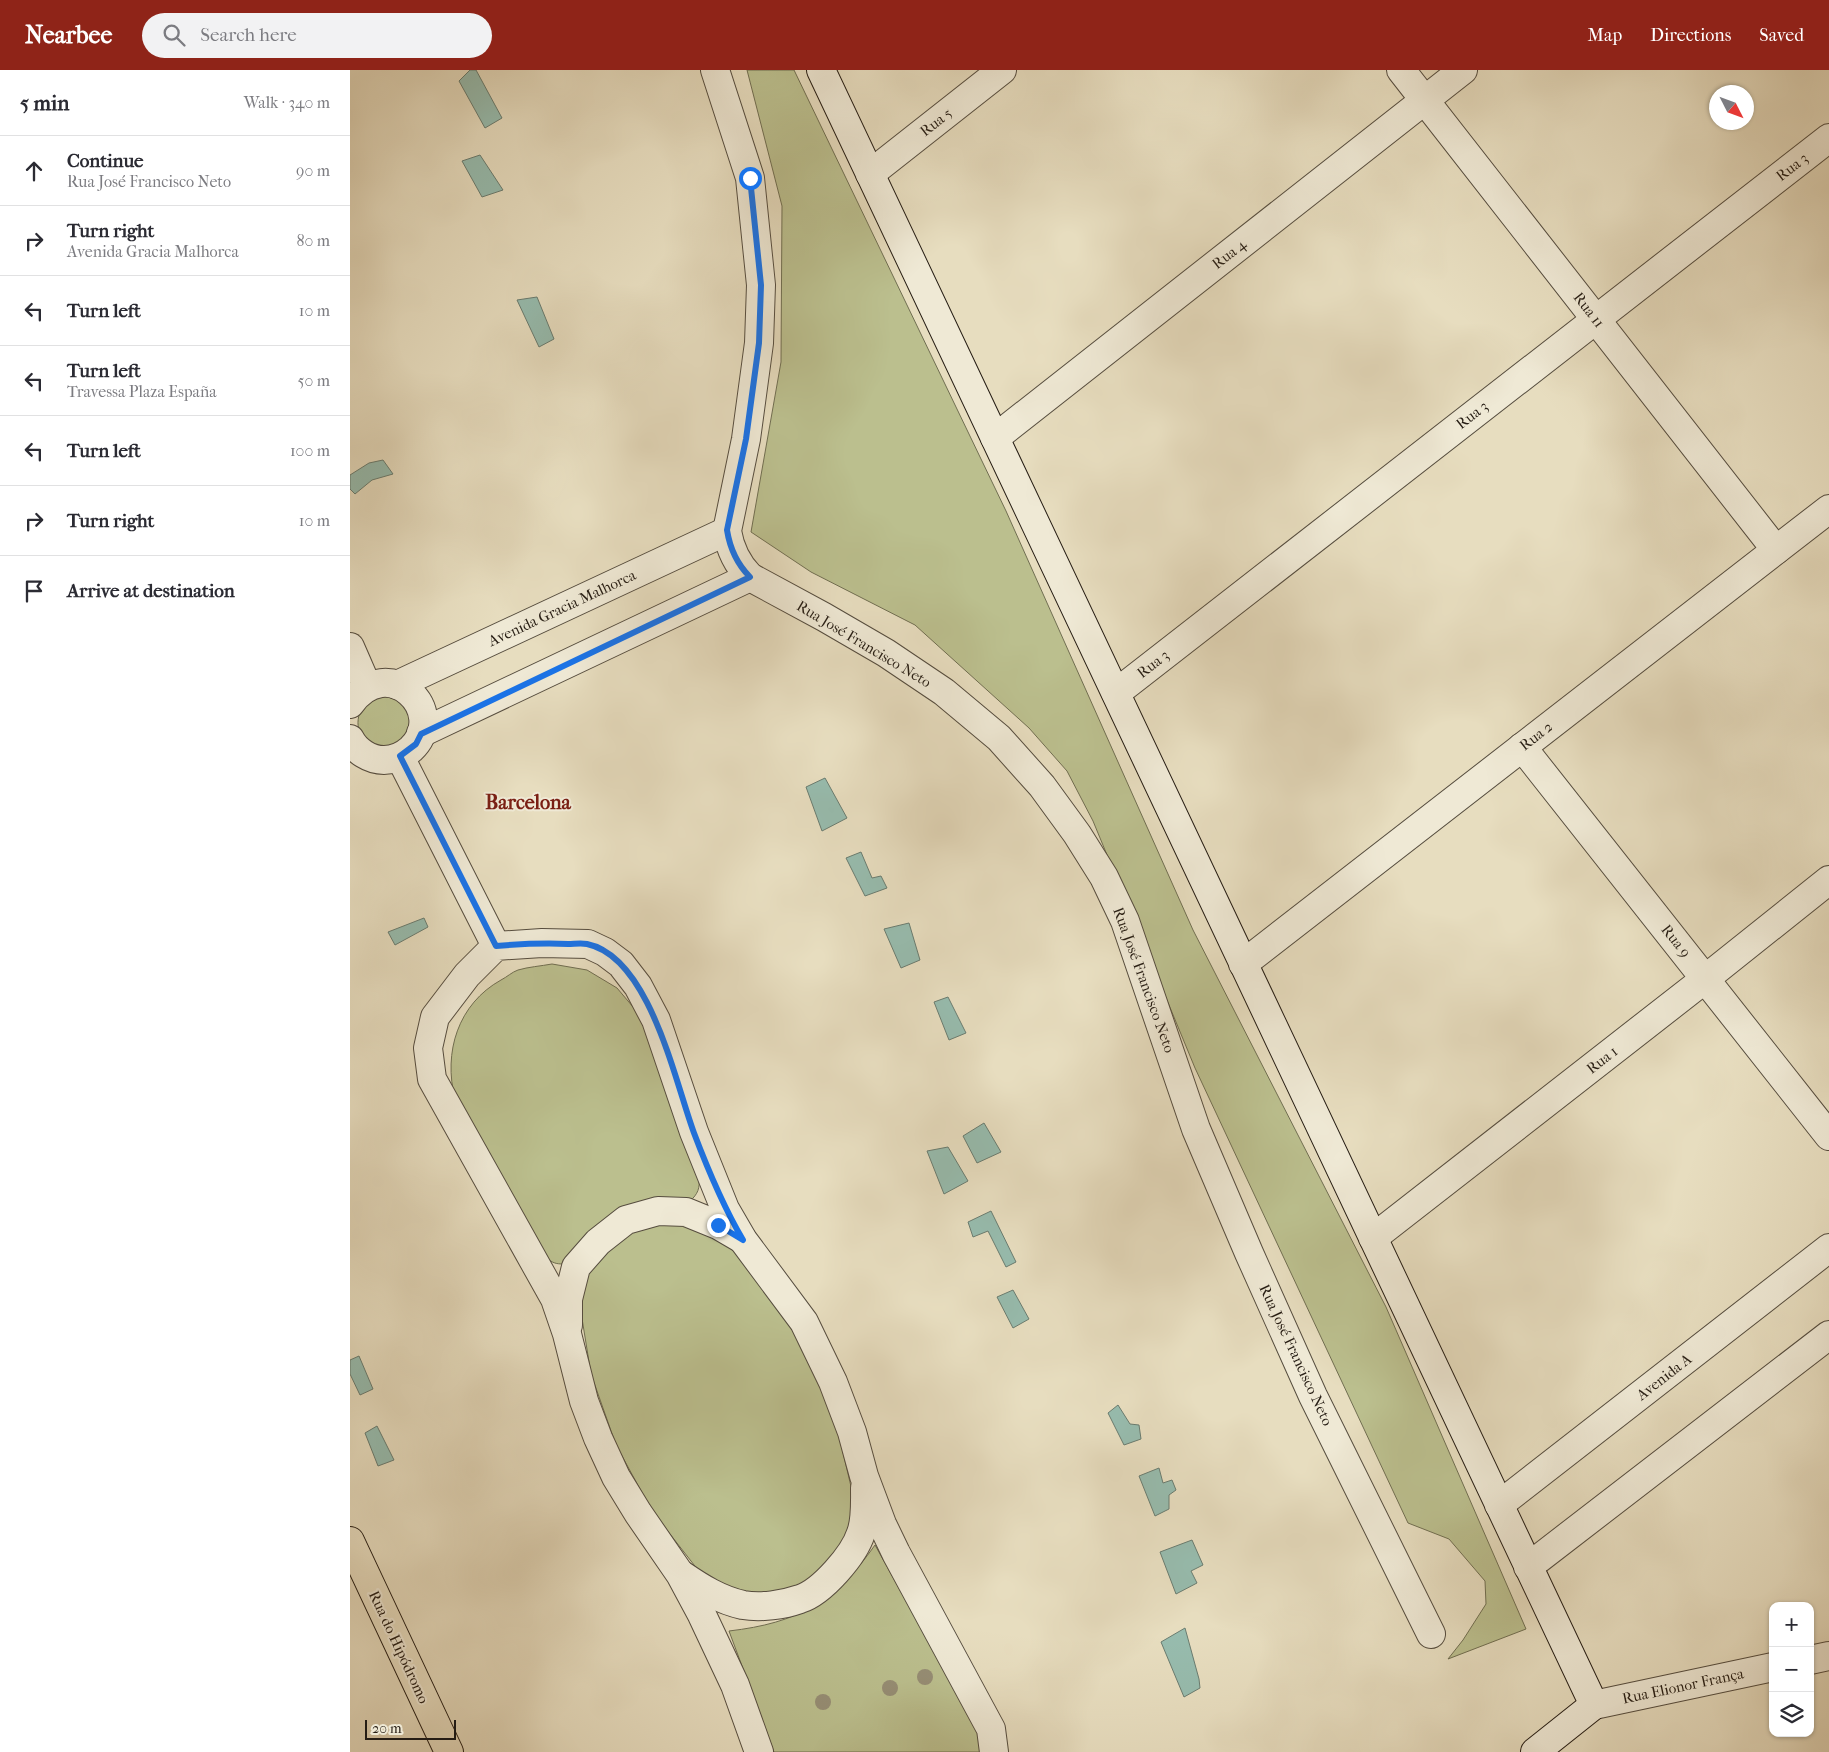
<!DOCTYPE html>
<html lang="en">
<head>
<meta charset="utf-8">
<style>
	body { margin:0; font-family:"IM FELL French Canon",serif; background:#f2f2f3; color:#2b2b33 }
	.controls { position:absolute; right:15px; bottom:15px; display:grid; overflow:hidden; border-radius:10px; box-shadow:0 1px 4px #0004 }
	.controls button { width:45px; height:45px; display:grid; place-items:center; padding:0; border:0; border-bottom:1px solid #e1e1e2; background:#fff; color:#2b2b33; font:25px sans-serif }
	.compass { position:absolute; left:1359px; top:15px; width:45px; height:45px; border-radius:50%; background:#fff; box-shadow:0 1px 4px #0004; rotate:132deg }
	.scale { position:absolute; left:15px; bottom:12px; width:91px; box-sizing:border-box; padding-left:5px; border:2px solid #261d14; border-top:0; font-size:14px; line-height:18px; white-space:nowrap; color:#261d14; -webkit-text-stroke:4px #efe9d5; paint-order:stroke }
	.stop { position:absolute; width:15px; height:15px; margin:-11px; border:4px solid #1a73e8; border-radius:50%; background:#fff }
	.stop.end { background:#1a73e8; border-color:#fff; box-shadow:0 1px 5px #0008 }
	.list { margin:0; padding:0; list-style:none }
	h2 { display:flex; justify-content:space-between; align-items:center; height:65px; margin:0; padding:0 20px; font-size:21px }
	h2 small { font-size:16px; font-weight:400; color:#7c7c81 }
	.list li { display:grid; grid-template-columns:32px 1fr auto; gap:15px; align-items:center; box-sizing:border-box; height:70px; padding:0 20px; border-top:1px solid #e1e1e2 }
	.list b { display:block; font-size:19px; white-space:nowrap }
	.list p { margin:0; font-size:16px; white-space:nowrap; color:#7c7c81 }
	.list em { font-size:16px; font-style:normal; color:#7c7c81 }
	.icon { flex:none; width:28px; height:28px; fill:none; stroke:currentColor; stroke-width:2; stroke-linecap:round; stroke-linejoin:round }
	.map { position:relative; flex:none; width:1479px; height:1682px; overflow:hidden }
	header { display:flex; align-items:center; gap:30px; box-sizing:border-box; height:70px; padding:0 25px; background:#8f2418; color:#fff }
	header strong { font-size:24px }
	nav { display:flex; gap:28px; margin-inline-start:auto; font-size:18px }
	.search { width:350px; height:45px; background:#f2f2f3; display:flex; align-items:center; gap:12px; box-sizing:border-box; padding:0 18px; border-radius:28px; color:#7c7c81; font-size:19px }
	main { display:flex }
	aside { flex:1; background:#fff }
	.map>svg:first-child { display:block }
	.green { fill:#bbbf8e; stroke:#706e51 }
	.water { fill:#97bcae; stroke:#6a7c70 }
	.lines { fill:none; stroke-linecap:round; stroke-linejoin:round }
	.street-casing { stroke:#564d3f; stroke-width:30 }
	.secondary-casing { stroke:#261d14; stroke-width:30 }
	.primary-casing { stroke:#261d14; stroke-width:30 }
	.street { stroke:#efe9d5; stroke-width:28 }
	.secondary { stroke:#efe9d5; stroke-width:28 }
	.primary { stroke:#e7ddbf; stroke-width:28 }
	.tree { fill:#968e75 }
	.route { stroke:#1a73e8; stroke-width:6 }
	.labels { text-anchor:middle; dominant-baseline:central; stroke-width:4; stroke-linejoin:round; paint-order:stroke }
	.street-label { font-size:15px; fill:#261d14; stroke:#efe9d5 }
	.district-label { font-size:20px; font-weight:bold; fill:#7a1f14; stroke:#efe9d5 }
</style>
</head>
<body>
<header>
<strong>Nearbee</strong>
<div class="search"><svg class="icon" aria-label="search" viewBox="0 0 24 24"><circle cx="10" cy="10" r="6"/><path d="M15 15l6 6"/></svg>Search here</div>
<nav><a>Map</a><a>Directions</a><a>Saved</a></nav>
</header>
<main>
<aside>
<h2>5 min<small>Walk · 340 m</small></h2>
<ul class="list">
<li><svg class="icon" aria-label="ahead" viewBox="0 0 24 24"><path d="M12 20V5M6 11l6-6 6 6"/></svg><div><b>Continue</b><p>Rua José Francisco Neto</p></div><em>90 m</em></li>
<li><svg class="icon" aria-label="right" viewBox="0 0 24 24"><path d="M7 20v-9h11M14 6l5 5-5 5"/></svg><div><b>Turn right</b><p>Avenida Gracia Malhorca</p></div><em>80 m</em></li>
<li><svg class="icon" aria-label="left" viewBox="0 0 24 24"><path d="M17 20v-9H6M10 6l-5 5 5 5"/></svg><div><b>Turn left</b></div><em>10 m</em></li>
<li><svg class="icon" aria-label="left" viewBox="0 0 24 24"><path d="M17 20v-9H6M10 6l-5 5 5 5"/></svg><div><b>Turn left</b><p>Travessa Plaza España</p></div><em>50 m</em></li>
<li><svg class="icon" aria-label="left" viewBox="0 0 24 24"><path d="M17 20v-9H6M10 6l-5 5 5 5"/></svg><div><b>Turn left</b></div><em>100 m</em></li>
<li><svg class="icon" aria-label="right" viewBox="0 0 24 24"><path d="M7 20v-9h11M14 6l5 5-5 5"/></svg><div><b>Turn right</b></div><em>10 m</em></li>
<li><svg class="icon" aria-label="arrive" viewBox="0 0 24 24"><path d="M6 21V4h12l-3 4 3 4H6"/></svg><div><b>Arrive at destination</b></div></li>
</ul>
</aside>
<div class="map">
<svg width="1479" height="1682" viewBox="0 0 1479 1682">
	<rect width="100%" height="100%" fill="#e7ddbf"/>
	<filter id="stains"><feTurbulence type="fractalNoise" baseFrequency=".004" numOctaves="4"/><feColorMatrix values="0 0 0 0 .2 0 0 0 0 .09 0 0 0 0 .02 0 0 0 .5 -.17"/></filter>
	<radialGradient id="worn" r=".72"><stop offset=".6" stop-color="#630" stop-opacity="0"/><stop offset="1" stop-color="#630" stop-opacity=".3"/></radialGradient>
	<g class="green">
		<polygon points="397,0 444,0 656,441 843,860 1036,1237 1176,1559 1098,1589 1113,1570 1136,1534 1135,1511 1099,1469 1058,1453 845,998 743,751 717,701 679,658 565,555 461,502 401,462 431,292 432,136"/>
		<path d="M44,625L64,649L49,677L28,679C23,675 15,671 12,666C3,654 10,632 24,627C30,625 38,626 44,625Z"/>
		<path d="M202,894L237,900L267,918L289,944L349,1108C350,1118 348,1124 340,1131L216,1194C208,1194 204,1194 198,1189L105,1029C93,982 108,934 151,910C157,907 162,902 168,900C178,897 191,896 202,894Z"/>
		<polygon points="314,1152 344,1156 384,1179 427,1233 462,1293 487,1357 503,1425 503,1440 497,1469 471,1505 431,1525 386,1523 348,1500 302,1441 266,1375 241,1304 229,1230 239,1201 248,1188 284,1160"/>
		<path d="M525,1475L630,1664L631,1682H424L379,1561C448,1553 485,1532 525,1475Z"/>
	</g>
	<g class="water">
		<polygon points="120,0 126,0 152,48 135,58 109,11"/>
		<polygon points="130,85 153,120 132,127 112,91"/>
		<polygon points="187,227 204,269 189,277 167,230"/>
		<polygon points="33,390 43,404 22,410 5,424 0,419 0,405 19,393"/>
		<polygon points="475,708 497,748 472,761 456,717"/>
		<polygon points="511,782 522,808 531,806 537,818 515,826 496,788"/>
		<polygon points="74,848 78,857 45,875 38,862"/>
		<polygon points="559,853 570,890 551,898 534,859"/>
		<polygon points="598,927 616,963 599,970 584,932"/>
		<polygon points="634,1053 651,1082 627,1093 613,1066"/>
		<polygon points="598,1077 618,1111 594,1124 577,1081"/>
		<polygon points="641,1141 666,1192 656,1197 638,1161 623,1167 618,1152"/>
		<polygon points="663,1220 679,1249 663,1258 647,1227"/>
		<polygon points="9,1286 23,1319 10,1325 0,1304 0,1290"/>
		<polygon points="768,1335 780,1354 789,1355 791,1369 774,1375 758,1343"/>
		<polygon points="27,1356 44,1390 28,1396 15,1363"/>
		<polygon points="809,1398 813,1413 822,1410 826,1420 819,1425 819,1439 805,1446 789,1406"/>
		<polygon points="842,1470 853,1495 841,1501 847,1513 826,1524 810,1482"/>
		<polygon points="835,1558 849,1609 850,1618 834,1627 811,1572"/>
	</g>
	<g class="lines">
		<g class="street-casing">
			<g id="street">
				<path d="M365,0L400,108L411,215L409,273L396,369L377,461C380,479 387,494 400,507L474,547L536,583L594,622L649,668L692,716L727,764L754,807L775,851L846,1059L899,1183L963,1326L1081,1564"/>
				<polyline points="1051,0 1426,480"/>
				<polyline points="520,104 652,0"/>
				<polyline points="645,368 1113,0"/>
				<polyline points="0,577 17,616"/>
				<polyline points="47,615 377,461"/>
				<polyline points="766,623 1479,68"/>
				<path d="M0,634C38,580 100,642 61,679C53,686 45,690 34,690C20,690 6,681 0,669"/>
				<polyline points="71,663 400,507"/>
				<polyline points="1172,677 1479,1066"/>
				<polyline points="50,687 146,876"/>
				<polyline points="893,894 1479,439"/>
				<polyline points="1023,1168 1355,909 1479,810"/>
				<polyline points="218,1255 218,1229 226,1197 248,1172 276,1150 308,1141 336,1142 368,1155 392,1169"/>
				<polyline points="1149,1435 1479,1178"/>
				<polyline points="1178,1497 1479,1265"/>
				<path d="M332,1505C351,1518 370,1530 393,1535C411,1538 433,1535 450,1529C472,1522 504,1485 511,1463C516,1450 515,1432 515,1418"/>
				<polyline points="1460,1590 1479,1586"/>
				<polyline points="1244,1635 1423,1597"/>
				<polyline points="409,1682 385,1615 352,1545 330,1504 288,1443 266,1407 248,1368 234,1331 217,1264 205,1229 82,1009 78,978 85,947 117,905 146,876 192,873 238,874 255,882 271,894 288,916 306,950 344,1062 375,1139 393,1170 454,1252 483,1312 502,1362 514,1406 532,1454 546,1483 641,1659 644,1682"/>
			</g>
		</g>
		<g class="secondary-casing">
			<polyline id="secondary" points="471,0 1244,1635 1185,1682"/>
		</g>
		<g class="primary-casing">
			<polyline id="primary" points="0,1471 99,1682"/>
		</g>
		<use href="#street" class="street"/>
		<use href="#secondary" class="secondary"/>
		<use href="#primary" class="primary"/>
	</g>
	<g class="tree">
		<circle cx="575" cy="1607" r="8"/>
		<circle cx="540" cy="1618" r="8"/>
		<circle cx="473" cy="1632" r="8"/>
	</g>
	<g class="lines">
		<path class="route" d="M368,1155L393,1170C373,1136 358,1100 344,1063C325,1012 300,887 237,874C231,873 224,874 218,874C194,873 170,874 146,876L50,686L66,674L71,664L400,507C387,494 380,479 377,460L396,369L409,273L411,215L400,108"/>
	</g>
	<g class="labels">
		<g class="street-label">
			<text transform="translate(586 52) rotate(-38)">Rua 5</text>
			<text transform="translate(1442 97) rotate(-38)">Rua 3</text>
			<text transform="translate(879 184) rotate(-38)">Rua 4</text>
			<text transform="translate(1239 240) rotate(52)">Rua 11</text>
			<text transform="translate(1122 345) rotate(-38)">Rua 3</text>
			<text transform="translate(212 538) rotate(-25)">Avenida Gracia Malhorca</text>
			<text transform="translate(514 574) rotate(31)">Rua José Francisco Neto</text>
			<text transform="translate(803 594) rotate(-38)">Rua 3</text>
			<text transform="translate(1186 666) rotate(-38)">Rua 2</text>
			<text transform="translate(1326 871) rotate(52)">Rua 9</text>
			<text transform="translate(794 910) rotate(70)">Rua José Francisco Neto</text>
			<text transform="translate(1252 990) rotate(-38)">Rua 1</text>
			<text transform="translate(946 1285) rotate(65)">Rua José Francisco Neto</text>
			<text transform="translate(1314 1307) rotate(-38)">Avenida A</text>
			<text transform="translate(49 1577) rotate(65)">Rua do Hipódromo</text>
			<text transform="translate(1333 1616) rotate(-12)">Rua Elionor França</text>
		</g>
		<g class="district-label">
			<text x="178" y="732">Barcelona</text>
		</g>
	</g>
	<rect width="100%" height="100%" filter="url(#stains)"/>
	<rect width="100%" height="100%" fill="url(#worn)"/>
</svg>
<div class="controls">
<button>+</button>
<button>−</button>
<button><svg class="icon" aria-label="layers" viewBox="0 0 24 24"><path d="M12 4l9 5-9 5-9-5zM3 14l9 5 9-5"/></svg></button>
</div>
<svg class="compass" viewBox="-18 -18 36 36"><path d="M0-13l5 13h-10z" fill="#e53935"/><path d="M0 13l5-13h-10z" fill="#7c7c81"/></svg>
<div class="scale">20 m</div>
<div class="stop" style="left:400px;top:108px"></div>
<div class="stop end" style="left:368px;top:1155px"></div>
</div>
</main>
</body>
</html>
